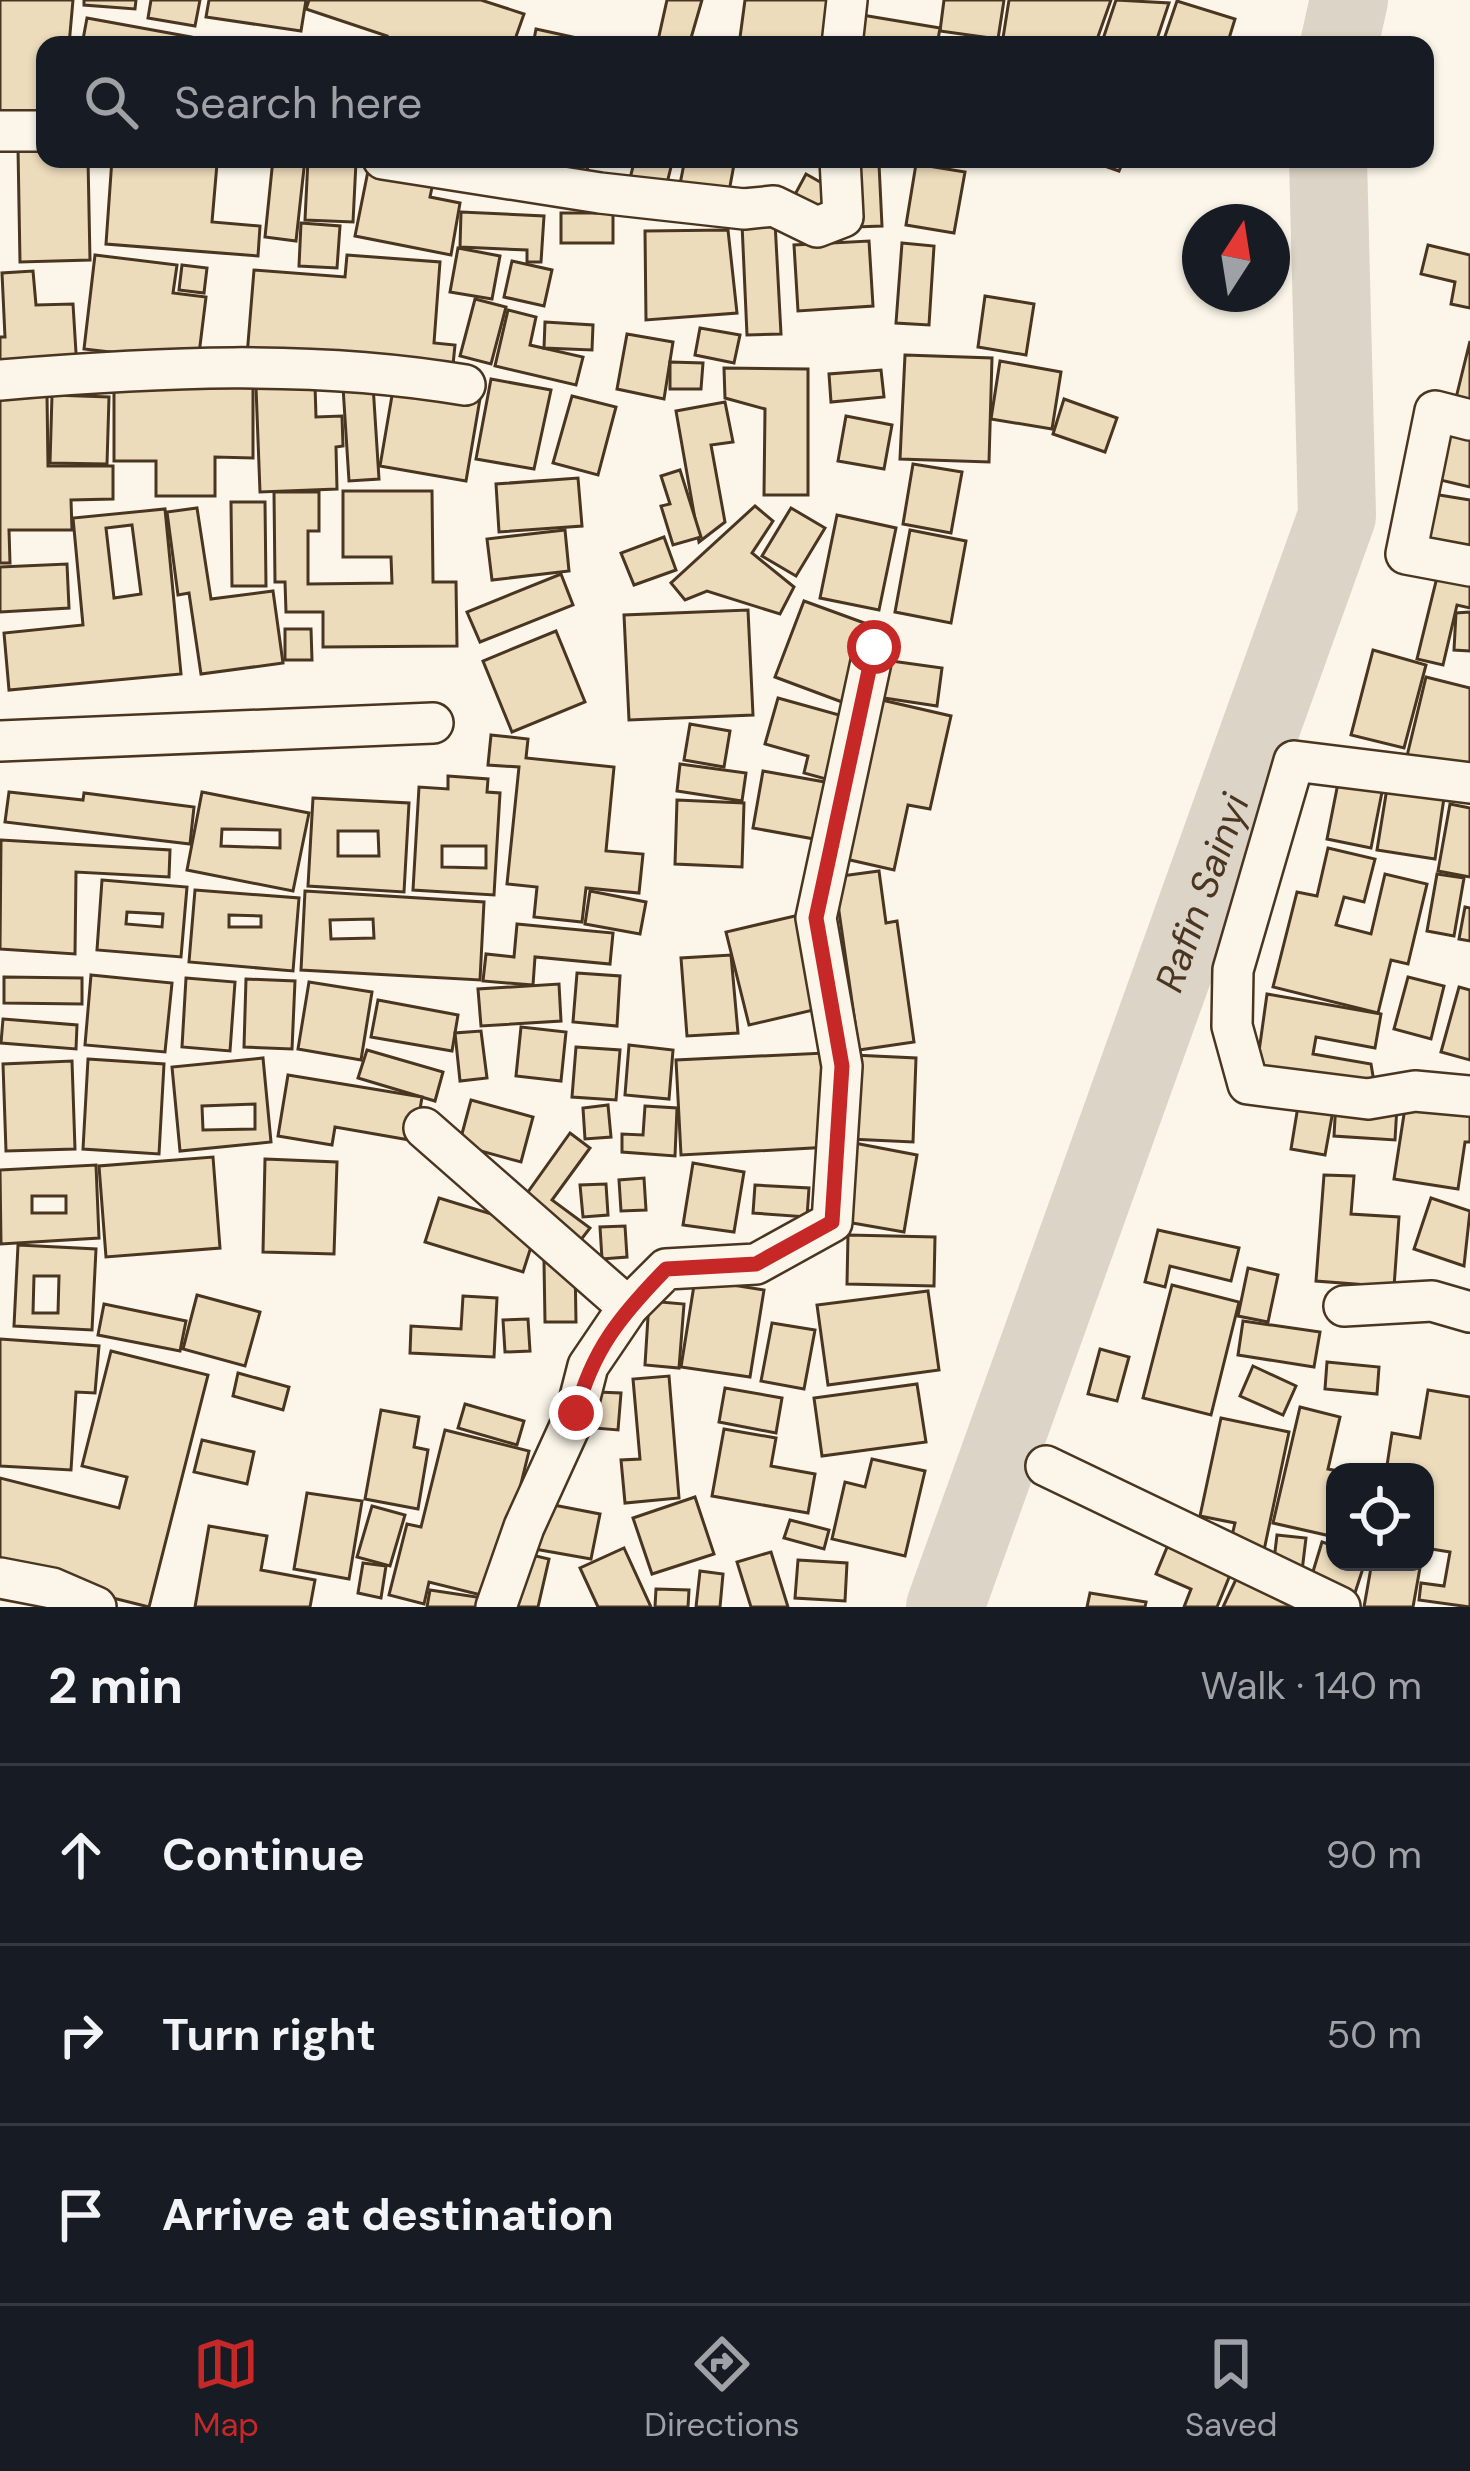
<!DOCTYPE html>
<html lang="en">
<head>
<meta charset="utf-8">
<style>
	body { margin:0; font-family:"DM Sans",sans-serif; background:#20242c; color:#f1f3f6 }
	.controls { position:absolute; right:36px; bottom:36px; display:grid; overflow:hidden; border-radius:24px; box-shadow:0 3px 9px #0004 }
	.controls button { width:108px; height:108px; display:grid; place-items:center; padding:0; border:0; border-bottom:3px solid #363941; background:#171b24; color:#f1f3f6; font:60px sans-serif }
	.compass { position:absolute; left:1182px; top:204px; width:108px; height:108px; border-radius:50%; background:#171b24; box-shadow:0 3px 9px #0004; rotate:12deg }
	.stop { position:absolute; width:36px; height:36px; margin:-27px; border:9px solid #c62828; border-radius:50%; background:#fff }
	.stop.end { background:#c62828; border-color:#fff; box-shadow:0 3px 12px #0008 }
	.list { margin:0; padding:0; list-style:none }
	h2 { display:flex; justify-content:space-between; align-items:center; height:156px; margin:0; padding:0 48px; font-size:51px }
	h2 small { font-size:39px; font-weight:400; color:#9ea1a6 }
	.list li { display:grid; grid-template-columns:78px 1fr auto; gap:36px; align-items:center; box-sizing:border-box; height:180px; padding:0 48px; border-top:3px solid #363941 }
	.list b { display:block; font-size:45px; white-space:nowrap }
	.list em { font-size:39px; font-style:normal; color:#9ea1a6 }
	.icon { flex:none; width:66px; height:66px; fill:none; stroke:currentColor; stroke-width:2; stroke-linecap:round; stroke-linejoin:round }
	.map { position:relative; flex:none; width:1470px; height:1607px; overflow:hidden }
	.search { position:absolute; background:#171b24; box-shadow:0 3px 9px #0004; left:36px; right:36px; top:36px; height:132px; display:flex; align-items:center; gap:30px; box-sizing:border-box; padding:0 42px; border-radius:24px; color:#9ea1a6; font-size:45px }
	.sheet { height:696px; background:#171b24 }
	nav { display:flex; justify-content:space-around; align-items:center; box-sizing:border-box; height:168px; border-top:3px solid #363941; background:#171b24; font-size:33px; color:#9ea1a6 }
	nav a { display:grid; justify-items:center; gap:6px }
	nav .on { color:#c62828 }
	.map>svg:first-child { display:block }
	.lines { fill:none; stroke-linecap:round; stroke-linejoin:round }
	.river { stroke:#dcd4c6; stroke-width:78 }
	.building { fill:#ecdcbc; stroke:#4a3520; stroke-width:3; fill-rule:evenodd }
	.minor-casing { stroke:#4a3520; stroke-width:44 }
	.minor { stroke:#fbf6e9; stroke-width:39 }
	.route { stroke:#c62828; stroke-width:15 }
	.labels { text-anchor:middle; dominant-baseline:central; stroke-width:9; stroke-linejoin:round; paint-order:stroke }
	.water-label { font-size:39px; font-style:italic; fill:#4a3520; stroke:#fbf6e9 }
</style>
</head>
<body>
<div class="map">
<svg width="1470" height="1607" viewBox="0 0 1470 1607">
	<rect width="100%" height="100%" fill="#fbf6e9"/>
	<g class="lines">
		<g class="river">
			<polyline points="1339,45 1349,0"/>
			<path id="s1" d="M945,1607L1337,516L1328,159"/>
		</g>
	</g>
	<g class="building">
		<polygon points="0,0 73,0 69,45 45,45 45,118 0,113"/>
		<polygon points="84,0 136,0 135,9 84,5"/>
		<polygon points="151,0 200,0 195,26 148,18"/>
		<polygon points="209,0 306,0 301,31 206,17"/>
		<polygon points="309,0 481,0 524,14 513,45 384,45 387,36 306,9"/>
		<polygon points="667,0 702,0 689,45 657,45"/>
		<polygon points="745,0 837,0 832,45 739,45"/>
		<polygon points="944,0 1004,0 998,39 940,31"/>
		<polygon points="1009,0 1111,0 1095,45 1037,45 1003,38"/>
		<polygon points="1116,0 1169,3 1155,45 1101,45"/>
		<polygon points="1177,1 1235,19 1227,45 1162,45"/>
		<polygon points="862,15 940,28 937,45 857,45"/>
		<polygon points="87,18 191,37 189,45 82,45"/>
		<polygon points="536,29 609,45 533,45"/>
		<polygon points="18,148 45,148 45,159 88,159 90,260 20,262"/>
		<polygon points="112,159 217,164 212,222 260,226 258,256 106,244"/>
		<polygon points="273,159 305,159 296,241 265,237"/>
		<polygon points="308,159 356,162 353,222 305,220"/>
		<polygon points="481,159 590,159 583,185"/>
		<polygon points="635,159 673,159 665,191 629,182"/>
		<polygon points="685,159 735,159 728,197 679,189"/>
		<polygon points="851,159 879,164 882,226 855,227"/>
		<polygon points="1085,159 1124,159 1119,171"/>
		<polygon points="370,161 435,173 430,197 460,203 451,255 355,236"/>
		<polygon points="916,164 965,172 954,233 906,225"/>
		<polygon points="806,174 836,191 821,209 792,200"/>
		<polygon points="461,212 544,216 541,262 527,262 527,250 460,247"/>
		<rect x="561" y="213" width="52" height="30"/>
		<polygon points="775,222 781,334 747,335 742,224"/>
		<polygon points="301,223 340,226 337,268 299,266"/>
		<polygon points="728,230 737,313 646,320 645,231"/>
		<polygon points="869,241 873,306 798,311 794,245"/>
		<polygon points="902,243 934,246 929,325 896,323"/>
		<polygon points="1428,245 1470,255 1470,308 1451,304 1455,282 1421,274"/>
		<polygon points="458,248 500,256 492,299 450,292"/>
		<polygon points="95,255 177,265 173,293 206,297 198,362 84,349"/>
		<polygon points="347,255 440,262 434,343 455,345 453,365 247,356 254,270 345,277"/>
		<polygon points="512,261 552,270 544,306 504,297"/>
		<polygon points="182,265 207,268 204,293 179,290"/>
		<polygon points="33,271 36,305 73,304 77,369 0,373 0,337 5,337 2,273"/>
		<polygon points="985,296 1034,304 1026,355 978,347"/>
		<polygon points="475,299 506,307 491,364 460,356"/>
		<polygon points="508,310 536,317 530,345 583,357 576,385 495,366"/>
		<polygon points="545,322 593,325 592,350 544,348"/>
		<polygon points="700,328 740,335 734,363 695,355"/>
		<polygon points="627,334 673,342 664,399 617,389"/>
		<polygon points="1470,341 1470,401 1456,398"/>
		<polygon points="905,355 992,358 989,462 900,459"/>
		<polygon points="1000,361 1061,372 1052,429 991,419"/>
		<polygon points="670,362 703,363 701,389 670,389"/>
		<polygon points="724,368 808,369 808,495 764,495 765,409 725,398"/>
		<polygon points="881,370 884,397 831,402 829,374"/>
		<polygon points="395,378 481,393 466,481 380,466"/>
		<polygon points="491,379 551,390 534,469 476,459"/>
		<polygon points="114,380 253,381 253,458 215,457 215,496 156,496 156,461 114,461"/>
		<polygon points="315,385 316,417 342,416 343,446 336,447 337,489 260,492 256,387"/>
		<polygon points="373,385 379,479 349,481 343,387"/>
		<polygon points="0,395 47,395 48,466 113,466 113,499 71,500 72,530 9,530 10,563 0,563"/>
		<polygon points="52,395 109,397 107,464 50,463"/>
		<polygon points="572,396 616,407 598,475 553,463"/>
		<polygon points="1064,399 1117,418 1105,452 1053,434"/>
		<polygon points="725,402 733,442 711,445 725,522 699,542 676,411"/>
		<polygon points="846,416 892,425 884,469 838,461"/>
		<polygon points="1449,428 1470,434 1470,487 1436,479"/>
		<polygon points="913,464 962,472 951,533 903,524"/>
		<polygon points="680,470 701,537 673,545 661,506 670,504 661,476"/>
		<polygon points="578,478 582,526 499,532 496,484"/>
		<polygon points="343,491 432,491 433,582 456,582 457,646 323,647 323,612 286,612 285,582 275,582 274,492 319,492 319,531 308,531 308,584 392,583 391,557 343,557"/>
		<polygon points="1427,493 1470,500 1470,549 1417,552"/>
		<polygon points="231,502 265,502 266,586 232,586"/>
		<polygon points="755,506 773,521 752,553 794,587 780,614 707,591 685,600 671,583"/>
		<polygon points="197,508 211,599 273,591 283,663 201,674 189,593 178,595 167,512"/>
		<polygon points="791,508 825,528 796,576 762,556"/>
		<path d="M165,509L181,674L9,690L4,633L83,625L73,518ZM132,525L141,594L114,598L106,528Z"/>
		<polygon points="837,515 896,528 879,610 820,598"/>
		<polygon points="565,530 569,571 492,580 487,539"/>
		<polygon points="910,530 966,541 951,623 895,612"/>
		<polygon points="664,537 676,570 634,585 621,553"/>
		<polygon points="67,564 69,608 0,612 0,567"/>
		<polygon points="1440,565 1470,572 1470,608 1457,605 1443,665 1417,659"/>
		<polygon points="561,574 573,605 480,642 467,612"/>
		<polygon points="804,601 878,628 850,705 775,677"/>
		<polygon points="748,610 753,715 629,720 624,615"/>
		<polygon points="1470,612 1470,651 1454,650 1456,613"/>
		<polygon points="285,629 311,629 312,660 285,660"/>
		<polygon points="556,631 585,702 512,732 483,661"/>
		<polygon points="1373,650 1426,665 1404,748 1351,735"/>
		<polygon points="877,659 942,668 937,706 871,696"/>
		<polygon points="1426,677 1470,688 1470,766 1407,756"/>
		<polygon points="778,698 850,718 833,781 804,773 808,756 765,744"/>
		<polygon points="873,698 951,716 930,809 908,805 894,870 837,857"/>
		<polygon points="690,724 730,731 724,767 684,760"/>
		<polygon points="491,735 528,739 526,758 614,767 606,851 643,854 639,893 586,888 582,922 534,917 537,887 507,884 519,767 488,765"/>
		<polygon points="680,764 746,773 742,801 677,791"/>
		<polygon points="763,771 836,784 825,841 753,828"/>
		<path d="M448,776L488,779L487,792L500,793L494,895L413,890L419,787L448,789ZM442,846H486V868L442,867Z"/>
		<polygon points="1339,778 1383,787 1371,848 1327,839"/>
		<polygon points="1388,782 1445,791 1435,859 1377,850"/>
		<polygon points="9,792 83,800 84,793 194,807 190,844 5,822"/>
		<path d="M202,792L309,813L293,891L187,870ZM222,829L280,830V848L221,846Z"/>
		<path d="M313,798L409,803L404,892L308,886ZM338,831H378L379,856H338Z"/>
		<polygon points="677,800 744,803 742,867 675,864"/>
		<polygon points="1450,804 1470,808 1470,877 1438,871"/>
		<polygon points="1,840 170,850 169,877 76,872 75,954 0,949"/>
		<polygon points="1328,848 1375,859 1364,902 1344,897 1336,925 1371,934 1385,874 1427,884 1408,964 1391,960 1378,1013 1273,987 1297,892 1317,896"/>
		<polygon points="879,871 886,923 897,921 914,1042 859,1050 834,877"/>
		<polygon points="1437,874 1464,878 1454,936 1427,931"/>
		<path d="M102,880L187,887L181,957L97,950ZM127,912L163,914L162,927L126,924Z"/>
		<path d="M195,890L299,898L293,971L189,962ZM229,915L261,916V927H229Z"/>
		<path d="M305,891L484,902L480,980L301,970ZM373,919L374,938L331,939L330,920Z"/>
		<polygon points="590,891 646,902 640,934 585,924"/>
		<polygon points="1465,907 1470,908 1470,941 1459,939"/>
		<polygon points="799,915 822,1008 749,1025 726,932"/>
		<polygon points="517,924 613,933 610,964 535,957 533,985 483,981 486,954 514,957"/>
		<polygon points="731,955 738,1033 687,1036 681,958"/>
		<polygon points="577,973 620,976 617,1026 573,1022"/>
		<polygon points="91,975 172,983 165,1052 85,1045"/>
		<polygon points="4,977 82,978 82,1004 4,1003"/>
		<polygon points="1408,977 1444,986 1431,1039 1394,1029"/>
		<polygon points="186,978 235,982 230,1051 182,1047"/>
		<polygon points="246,979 295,981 292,1049 244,1047"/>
		<polygon points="309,982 372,992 361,1060 298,1049"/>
		<polygon points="559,984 561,1021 481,1026 478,989"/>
		<polygon points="1459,987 1470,990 1470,1060 1441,1052"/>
		<polygon points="1267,994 1381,1014 1375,1048 1316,1037 1313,1054 1371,1064 1376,1094 1256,1073"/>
		<polygon points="378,1000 458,1015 452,1051 371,1037"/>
		<polygon points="3,1019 77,1025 76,1049 1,1043"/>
		<polygon points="521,1027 566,1032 561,1081 516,1076"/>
		<polygon points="481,1031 487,1078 460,1081 455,1033"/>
		<polygon points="629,1045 673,1050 669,1099 625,1095"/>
		<polygon points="576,1047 620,1050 616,1100 572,1097"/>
		<polygon points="367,1050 443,1072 435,1101 358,1078"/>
		<polygon points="825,1053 830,1147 681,1155 676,1060"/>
		<polygon points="853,1055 916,1058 913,1142 850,1139"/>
		<path d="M263,1058L271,1142L180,1151L172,1067ZM255,1104V1129L203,1130L202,1106Z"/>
		<polygon points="88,1059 164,1064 159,1154 83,1149"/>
		<polygon points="72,1061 75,1149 6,1151 3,1064"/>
		<polygon points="288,1075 422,1097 415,1141 335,1127 332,1145 278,1136"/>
		<polygon points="1407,1095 1470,1105 1470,1142 1465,1142 1458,1189 1394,1179"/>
		<polygon points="471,1100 533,1117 521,1162 459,1145"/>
		<polygon points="1299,1100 1334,1105 1325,1155 1291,1149"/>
		<polygon points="1336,1101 1397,1106 1395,1140 1334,1136"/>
		<polygon points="608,1105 611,1137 585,1139 583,1108"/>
		<polygon points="645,1106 677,1108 675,1156 622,1152 622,1134 643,1135"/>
		<polygon points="570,1133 590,1148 552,1200 590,1228 580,1241 523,1199"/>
		<polygon points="849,1142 917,1155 904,1232 841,1221"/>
		<polygon points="213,1157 220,1248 106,1257 99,1166"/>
		<polygon points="265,1159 337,1162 334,1254 263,1252"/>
		<polygon points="693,1163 744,1172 734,1232 683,1225"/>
		<path d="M96,1165L99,1238L1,1244L0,1170ZM32,1196H66V1213H32Z"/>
		<polygon points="1324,1175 1354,1176 1351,1214 1399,1217 1394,1287 1316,1281"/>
		<polygon points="644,1178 646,1210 621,1211 619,1180"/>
		<polygon points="606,1184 608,1215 583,1217 580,1185"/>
		<polygon points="755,1185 809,1188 807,1217 753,1213"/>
		<polygon points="439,1198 537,1228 523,1272 425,1242"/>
		<polygon points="1431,1198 1470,1211 1464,1266 1414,1249"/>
		<polygon points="625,1226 627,1257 602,1259 600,1227"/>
		<polygon points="1158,1230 1239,1248 1231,1281 1170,1266 1165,1287 1145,1282"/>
		<polygon points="848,1235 935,1237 934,1286 847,1284"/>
		<path d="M18,1245L96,1249L92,1330L14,1326ZM34,1276H59L58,1313H33Z"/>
		<polygon points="544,1262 575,1262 576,1322 545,1322"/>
		<polygon points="1248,1268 1278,1275 1268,1322 1238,1316"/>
		<polygon points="695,1279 764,1290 750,1377 681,1367"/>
		<polygon points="1172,1285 1239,1302 1211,1415 1143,1398"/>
		<polygon points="928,1291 939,1370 828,1385 817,1305"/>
		<polygon points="197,1295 260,1312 245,1366 183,1349"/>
		<polygon points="463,1296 497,1298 494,1357 410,1353 411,1326 461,1329"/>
		<polygon points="649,1301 684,1304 679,1368 645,1365"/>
		<polygon points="104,1304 186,1321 180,1351 98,1335"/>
		<polygon points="528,1319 530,1351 505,1352 503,1320"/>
		<polygon points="1243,1321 1320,1332 1314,1367 1238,1355"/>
		<polygon points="772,1323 815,1330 804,1389 761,1381"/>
		<polygon points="0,1339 99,1346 95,1393 76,1392 71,1470 0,1466"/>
		<polygon points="1100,1349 1129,1357 1117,1401 1088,1394"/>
		<polygon points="111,1351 208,1375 149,1607 0,1570 0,1478 119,1508 127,1477 82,1466"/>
		<polygon points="1327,1362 1379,1367 1377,1394 1325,1389"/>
		<polygon points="1253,1366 1296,1386 1283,1415 1240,1396"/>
		<polygon points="238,1373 289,1387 283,1410 233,1396"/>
		<polygon points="669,1376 679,1498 625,1503 621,1460 640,1459 633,1379"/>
		<polygon points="917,1384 926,1442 822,1456 814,1398"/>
		<polygon points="725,1388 782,1398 776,1433 719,1422"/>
		<polygon points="1428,1390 1470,1397 1470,1607 1419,1600 1421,1583 1444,1586 1450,1552 1425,1548 1425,1472 1386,1472 1392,1433 1420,1438"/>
		<polygon points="597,1392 621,1393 618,1430 594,1428"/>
		<polygon points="465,1404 524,1421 517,1445 458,1428"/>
		<polygon points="1300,1407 1340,1417 1328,1469 1343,1472 1335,1472 1335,1537 1273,1523"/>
		<polygon points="381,1410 419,1417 414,1447 428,1450 418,1509 365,1499"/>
		<polygon points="1221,1418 1289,1432 1263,1555 1229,1548 1235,1523 1200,1516"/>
		<polygon points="724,1429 776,1438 771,1466 815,1474 808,1513 712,1496"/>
		<polygon points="445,1430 529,1451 493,1598 429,1582 424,1604 389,1595 407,1524 421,1527"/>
		<polygon points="202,1440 254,1452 247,1484 194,1472"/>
		<polygon points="872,1459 925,1471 905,1556 832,1539 845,1482 865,1487"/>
		<polygon points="307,1493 362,1501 349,1579 294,1569"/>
		<polygon points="695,1497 714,1554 652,1574 633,1518"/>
		<polygon points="538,1502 600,1514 591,1559 529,1548"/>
		<polygon points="372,1506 405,1515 390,1566 357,1557"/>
		<polygon points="790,1520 829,1530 824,1549 784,1538"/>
		<polygon points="209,1526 267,1536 261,1570 315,1580 310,1607 195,1607"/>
		<polygon points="1277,1535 1306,1538 1302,1571 1273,1568"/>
		<polygon points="1322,1542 1335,1546 1335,1562 1365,1562 1352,1602 1308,1588"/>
		<polygon points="1168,1545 1232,1570 1217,1607 1184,1607 1191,1589 1156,1574"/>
		<polygon points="624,1548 651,1607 598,1607 580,1568"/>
		<polygon points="519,1552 549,1559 538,1607 505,1607"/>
		<polygon points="771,1552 788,1607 751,1607 737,1562"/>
		<polygon points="798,1560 847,1563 845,1601 795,1598"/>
		<polygon points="1372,1562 1421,1562 1413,1607 1364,1607"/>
		<polygon points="363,1563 386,1566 381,1598 358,1593"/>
		<polygon points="700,1571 723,1574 720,1607 696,1607"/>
		<polygon points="1238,1575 1305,1607 1223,1607"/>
		<polygon points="656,1589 689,1590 688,1607 655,1607"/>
		<polygon points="430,1590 483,1598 482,1607 427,1607"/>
		<polygon points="1090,1593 1146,1602 1145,1607 1087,1607"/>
	</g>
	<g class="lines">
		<g class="minor-casing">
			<g id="minor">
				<polyline points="842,45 847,0"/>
				<polyline points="0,131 45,131"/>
				<polyline points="383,159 600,193 744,209 774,206 817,227 843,217 840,159"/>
				<path d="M0,380C156,367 311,359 465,385"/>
				<polyline points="1470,420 1435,411 1406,554 1470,566"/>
				<polyline points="0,741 433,723"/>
				<polyline points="1470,783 1294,761 1233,970 1232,1026 1248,1084 1368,1099 1415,1091 1470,1096"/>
				<polyline points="424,1128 628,1307"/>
				<polyline points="1344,1306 1432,1301 1470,1312"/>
				<polyline points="1046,1466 1340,1607"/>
				<polyline points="0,1578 52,1588 96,1607"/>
				<polyline points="496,1607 524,1527 576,1413 588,1366 628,1307 666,1269 756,1264 832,1222 842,1066 816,918 874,648"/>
			</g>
		</g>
		<use href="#minor" class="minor"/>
	</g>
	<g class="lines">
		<path class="route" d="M576,1413C592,1350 621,1315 666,1269L756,1264L832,1222L842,1066L816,918L874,647"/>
	</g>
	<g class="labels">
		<g class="water-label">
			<text stroke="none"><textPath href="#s1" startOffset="759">Rafin Sainyi</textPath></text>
		</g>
	</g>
</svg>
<div class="controls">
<button><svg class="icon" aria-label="locate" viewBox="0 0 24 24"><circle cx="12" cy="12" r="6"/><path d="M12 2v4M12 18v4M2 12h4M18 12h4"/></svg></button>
</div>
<svg class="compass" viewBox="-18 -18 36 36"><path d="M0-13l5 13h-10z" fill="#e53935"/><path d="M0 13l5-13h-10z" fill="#9ea1a6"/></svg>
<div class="stop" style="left:874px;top:647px"></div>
<div class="stop end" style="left:576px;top:1413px"></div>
<div class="search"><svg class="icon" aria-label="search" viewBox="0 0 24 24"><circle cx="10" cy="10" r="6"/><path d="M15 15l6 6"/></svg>Search here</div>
</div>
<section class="sheet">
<h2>2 min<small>Walk · 140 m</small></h2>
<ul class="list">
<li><svg class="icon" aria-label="ahead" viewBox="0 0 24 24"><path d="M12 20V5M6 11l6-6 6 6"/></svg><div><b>Continue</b></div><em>90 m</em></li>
<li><svg class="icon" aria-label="right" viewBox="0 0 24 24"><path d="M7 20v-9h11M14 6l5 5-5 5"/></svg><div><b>Turn right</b></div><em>50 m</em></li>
<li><svg class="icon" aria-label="arrive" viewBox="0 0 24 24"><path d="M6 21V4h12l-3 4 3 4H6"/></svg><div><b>Arrive at destination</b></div></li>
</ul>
</section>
<nav>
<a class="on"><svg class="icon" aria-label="map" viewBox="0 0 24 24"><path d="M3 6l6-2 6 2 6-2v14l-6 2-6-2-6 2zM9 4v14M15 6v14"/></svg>Map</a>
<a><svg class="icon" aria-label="directions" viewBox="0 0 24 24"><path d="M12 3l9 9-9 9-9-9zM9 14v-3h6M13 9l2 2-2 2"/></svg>Directions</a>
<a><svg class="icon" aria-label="saved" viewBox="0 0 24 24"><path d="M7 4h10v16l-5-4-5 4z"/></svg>Saved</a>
</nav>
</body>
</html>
